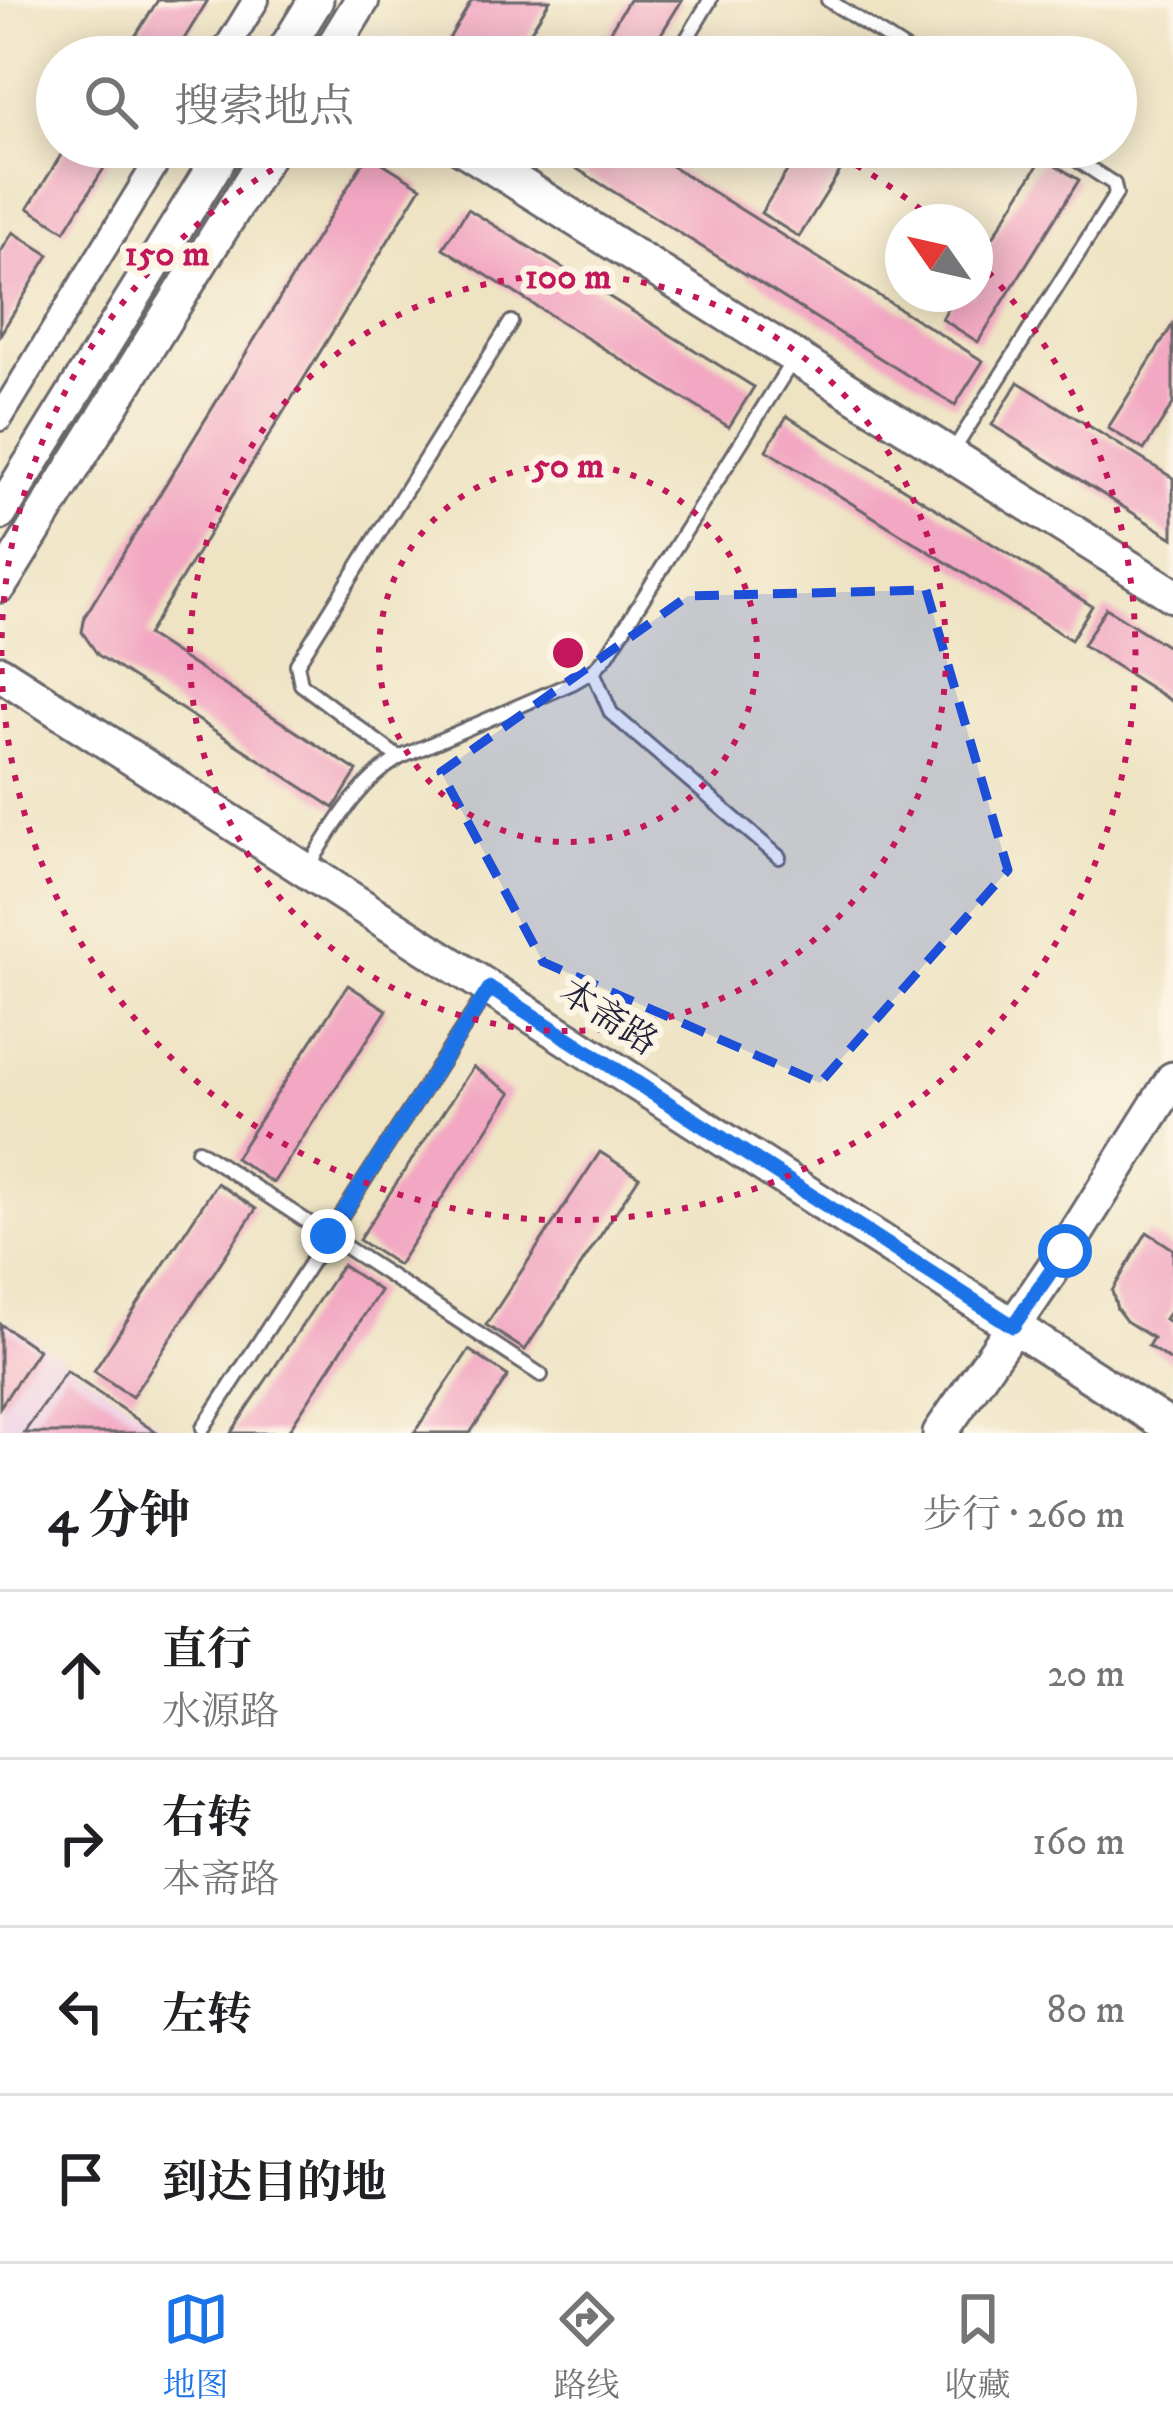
<!DOCTYPE html>
<html lang="zh">
<head>
<meta charset="utf-8">
<style>
	body { margin:0; font-family:"IM FELL DW Pica","Noto Serif SC",serif; background:#f2f2f2; color:#202124 }
	.compass { position:absolute; left:885px; top:204px; width:108px; height:108px; border-radius:50%; background:#fff; box-shadow:0 6px 30px #0003; rotate:304deg }
	.stop { position:absolute; width:36px; height:36px; margin:-27px; border:9px solid #1a73e8; border-radius:50%; background:#fff }
	.stop.end { background:#1a73e8; border-color:#fff; box-shadow:0 3px 12px #0008 }
	.list { margin:0; padding:0; list-style:none }
	h2 { display:flex; justify-content:space-between; align-items:center; height:156px; margin:0; padding:0 48px; font-size:51px }
	h2 small { font-size:39px; font-weight:400; color:#757577 }
	.list li { display:grid; grid-template-columns:78px 1fr auto; gap:36px; align-items:center; box-sizing:border-box; height:168px; padding:0 48px; border-top:3px solid #e0e0e0 }
	.list b { display:block; font-size:45px; white-space:nowrap }
	.list p { margin:0; font-size:39px; white-space:nowrap; color:#757577 }
	.list em { font-size:39px; font-style:normal; color:#757577 }
	.icon { flex:none; width:66px; height:66px; fill:none; stroke:currentColor; stroke-width:2; stroke-linecap:round; stroke-linejoin:round }
	.map { position:relative; flex:none; width:1173px; height:1433px; overflow:hidden }
	.search { position:absolute; background:#fff; box-shadow:0 6px 30px #0003; left:36px; right:36px; top:36px; height:132px; display:flex; align-items:center; gap:30px; box-sizing:border-box; padding:0 42px; border-radius:66px; color:#757577; font-size:45px }
	.sheet { height:828px; background:#fff }
	nav { display:flex; justify-content:space-around; align-items:center; box-sizing:border-box; height:168px; border-top:3px solid #e0e0e0; background:#fff; font-size:33px; color:#757577 }
	nav a { display:grid; justify-items:center; gap:6px }
	nav .on { color:#1a73e8 }
	.map>svg:first-child { display:block }
	.built { fill:#efd0e7 }
	.building { fill:#f2a7c2 }
	.lines { fill:none; stroke-linecap:round; stroke-linejoin:round }
	.lane-casing { stroke:#69666b; stroke-width:18 }
	.street-casing { stroke:#69666b; stroke-width:30 }
	.secondary-casing { stroke:#69666b; stroke-width:39 }
	.lane { stroke:#fff; stroke-width:12 }
	.street { stroke:#fff; stroke-width:24 }
	.secondary { stroke:#fff; stroke-width:33 }
	.route { stroke:#1a73e8; stroke-width:15 }
	.marked { fill:#1d4ed8; fill-opacity:0.2; stroke:#1d4ed8; stroke-width:9; stroke-dasharray:24 15; stroke-linejoin:round }
	.ring { fill:none; stroke:#c2185b; stroke-width:6; stroke-dasharray:6 12 }
	.labels { text-anchor:middle; dominant-baseline:central; stroke-width:12; stroke-linejoin:round; paint-order:stroke }
	.street-label { font-size:36px; fill:#22223b; stroke:#fcf5e5 }
	.centre { fill:#c2185b; stroke:#fcf5e5; stroke-width:6 }
	.ring-label { font-size:36px; text-anchor:middle; font-weight:bold; fill:#c2185b; stroke:#fcf5e5; stroke-width:12; stroke-linejoin:round; paint-order:stroke }
</style>
</head>
<body>
<div class="map">
<svg width="1173" height="1433" viewBox="0 0 1173 1433">
	<rect width="100%" height="100%" fill="#fcf5e5"/>
	<filter id="ink" filterUnits="userSpaceOnUse"><feTurbulence type="fractalNoise" baseFrequency=".00833" numOctaves="2"/><feDisplacementMap in="SourceGraphic" scale="24" xChannelSelector="R" yChannelSelector="G"/><feConvolveMatrix kernelMatrix="1 2 1 2 8 2 1 2 1" color-interpolation-filters="sRGB"/></filter>
	<filter id="wash" filterUnits="userSpaceOnUse"><feTurbulence type="fractalNoise" baseFrequency=".004" numOctaves="4" result="noise"/><feDisplacementMap in="SourceGraphic" scale="48" xChannelSelector="R" yChannelSelector="G"/><feGaussianBlur stdDeviation="2.7" result="paint"/><feColorMatrix in="noise" values="0 0 0 0 0 0 0 0 0 0 0 0 0 0 0 0 0 1.4 0 .05"/><feComposite in="paint" operator="in"/></filter>
	<g filter="url(#wash)">
		<rect width="100%" height="100%" fill="#eee3c3"/>
		<polygon class="built" points="0,1315 172,1433 0,1433"/>
		<g id="blocks">
			<g class="building">
				<polygon points="158,0 208,0 173,57 122,57"/>
				<polygon points="472,0 550,0 515,57 438,57"/>
				<polygon points="629,0 682,0 647,57 594,57"/>
				<polygon points="66,147 117,147 65,231 28,208"/>
				<polygon points="542,147 641,147 983,361 955,405"/>
				<polygon points="802,147 855,147 799,237 761,213"/>
				<polygon points="368,154 421,187 147,635 357,771 334,808 98,655 82,632 85,616"/>
				<polygon points="1043,157 1079,180 978,342 942,319 957,294 975,294 975,266"/>
				<polygon points="468,209 754,387 729,427 443,248"/>
				<polygon points="13,232 49,255 0,335 0,253"/>
				<polygon points="1173,324 1173,404 1144,450 1108,428"/>
				<polygon points="1018,382 1173,478 1173,538 992,425"/>
				<polygon points="787,416 1092,606 1071,640 766,450"/>
				<polygon points="1106,608 1173,650 1173,702 1083,645"/>
				<polygon points="348,985 387,1010 273,1183 235,1158"/>
				<polygon points="473,1067 511,1093 398,1265 359,1240"/>
				<polygon points="600,1152 639,1177 525,1350 486,1325"/>
				<polygon points="217,1183 256,1209 132,1397 94,1371"/>
				<polygon points="1147,1232 1173,1249 1173,1307 1165,1319 1173,1324 1173,1362 1148,1346 1153,1338 1126,1321 1117,1309 1112,1291"/>
				<polygon points="342,1265 380,1291 287,1433 231,1433"/>
				<polygon points="0,1324 38,1350 0,1407"/>
				<polygon points="469,1350 508,1376 470,1433 414,1433"/>
				<polygon points="66,1371 157,1433 24,1433"/>
			</g>
		</g>
	</g>
	<g filter="url(#ink)">
		<use href="#blocks" fill-opacity="0" stroke="#69666b" stroke-width="3"/>
		<g class="lines">
			<g class="lane-casing">
				<g id="lane">
					<polyline points="828,0 917,57"/>
					<polyline points="676,57 710,0"/>
					<polyline points="953,451 1116,194 1114,184 1057,147"/>
					<polyline points="593,671 611,713 779,857"/>
					<polyline points="399,758 301,684 297,664 511,322"/>
					<path d="M307,869C334,827 355,785 399,758L572,683L593,671L606,657L793,360"/>
					<polyline points="198,1150 541,1375"/>
					<polyline points="203,1428 487,992"/>
				</g>
			</g>
			<g class="street-casing">
				<g id="street">
					<polyline points="221,57 256,0"/>
					<polyline points="0,418 166,147"/>
				</g>
			</g>
			<g class="secondary-casing">
				<g id="secondary">
					<polyline points="281,57 316,0"/>
					<polyline points="327,57 362,0"/>
					<polyline points="461,147 1173,595"/>
					<polyline points="0,513 226,147"/>
					<polyline points="0,585 272,147"/>
					<polyline points="0,673 1173,1429"/>
					<polyline points="940,1433 1065,1251 1173,1079"/>
				</g>
			</g>
			<use href="#lane" class="lane"/>
			<use href="#street" class="street"/>
			<use href="#secondary" class="secondary"/>
		</g>
	</g>
	<g class="lines" filter="url(#ink)">
		<polyline class="route" points="328,1236 490,988 1013,1326 1065,1251"/>
	</g>
	<path class="marked" d="M926,590L1008,870L820,1083L543,962L441,772L688,596Z"/>
	<g class="ring">
		<circle cx="568" cy="653" r="189"/>
		<circle cx="568" cy="653" r="378"/>
		<path d="M825 148A567 567 0 0 1 936 222M976 259A567 567 0 1 1 311 148"/>
	</g>
	<g class="labels">
		<g class="street-label">
			<text transform="translate(608 1018) rotate(33)">本斋路</text>
		</g>
	</g>
	<circle cx="568" cy="653" r="18" class="centre"/>
	<g class="ring-label">
		<text x="167" y="265">150 m</text>
		<text x="568" y="288">100 m</text>
		<text x="568" y="477">50 m</text>
	</g>
</svg>
<svg class="compass" viewBox="-18 -18 36 36"><path d="M0-13l5 13h-10z" fill="#e53935"/><path d="M0 13l5-13h-10z" fill="#757577"/></svg>
<div class="stop" style="left:1065px;top:1251px"></div>
<div class="stop end" style="left:328px;top:1236px"></div>
<div class="search"><svg class="icon" aria-label="search" viewBox="0 0 24 24"><circle cx="10" cy="10" r="6"/><path d="M15 15l6 6"/></svg>搜索地点</div>
</div>
<section class="sheet">
<h2>4 分钟<small>步行 · 260 m</small></h2>
<ul class="list">
<li><svg class="icon" aria-label="ahead" viewBox="0 0 24 24"><path d="M12 20V5M6 11l6-6 6 6"/></svg><div><b>直行</b><p>水源路</p></div><em>20 m</em></li>
<li><svg class="icon" aria-label="right" viewBox="0 0 24 24"><path d="M7 20v-9h11M14 6l5 5-5 5"/></svg><div><b>右转</b><p>本斋路</p></div><em>160 m</em></li>
<li><svg class="icon" aria-label="left" viewBox="0 0 24 24"><path d="M17 20v-9H6M10 6l-5 5 5 5"/></svg><div><b>左转</b></div><em>80 m</em></li>
<li><svg class="icon" aria-label="arrive" viewBox="0 0 24 24"><path d="M6 21V4h12l-3 4 3 4H6"/></svg><div><b>到达目的地</b></div></li>
</ul>
</section>
<nav>
<a class="on"><svg class="icon" aria-label="map" viewBox="0 0 24 24"><path d="M3 6l6-2 6 2 6-2v14l-6 2-6-2-6 2zM9 4v14M15 6v14"/></svg>地图</a>
<a><svg class="icon" aria-label="directions" viewBox="0 0 24 24"><path d="M12 3l9 9-9 9-9-9zM9 14v-3h6M13 9l2 2-2 2"/></svg>路线</a>
<a><svg class="icon" aria-label="saved" viewBox="0 0 24 24"><path d="M7 4h10v16l-5-4-5 4z"/></svg>收藏</a>
</nav>
</body>
</html>
